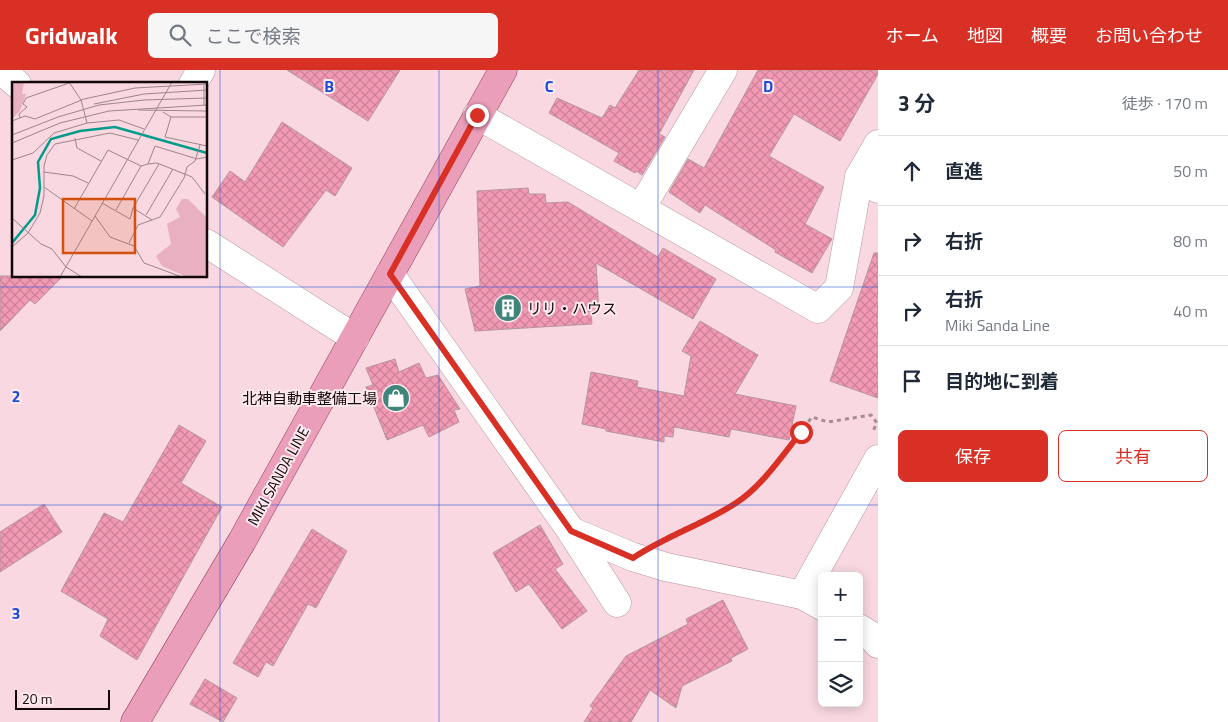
<!DOCTYPE html>
<html lang="ja">
<head>
<meta charset="utf-8">
<style>
	body { margin:0; font-family:"Titillium Web","Noto Sans JP",sans-serif; background:#f6f6f7; color:#1f2937 }
	.controls { position:absolute; right:15px; bottom:15px; display:grid; overflow:hidden; border-radius:8px; box-shadow:0 2px 12px #0003 }
	.controls button { width:45px; height:45px; display:grid; place-items:center; padding:0; border:0; border-bottom:1px solid #e0e1e3; background:#fff; color:#1f2937; font:25px sans-serif }
	.scale { position:absolute; left:15px; bottom:12px; width:95px; box-sizing:border-box; padding-left:5px; border:2px solid #12080b; border-top:0; font-size:14px; line-height:18px; white-space:nowrap; color:#12080b; -webkit-text-stroke:4px #fee9ee; paint-order:stroke }
	.stop { position:absolute; width:15px; height:15px; margin:-11px; border:4px solid #d93025; border-radius:50%; background:#fff }
	.stop.end { background:#d93025; border-color:#fff; box-shadow:0 1px 5px #0008 }
	.list { margin:0; padding:0; list-style:none }
	h2 { display:flex; justify-content:space-between; align-items:center; height:65px; margin:0; padding:0 20px; font-size:21px }
	h2 small { font-size:16px; font-weight:400; color:#747a83 }
	.list li { display:grid; grid-template-columns:32px 1fr auto; gap:15px; align-items:center; box-sizing:border-box; height:70px; padding:0 20px; border-top:1px solid #e0e1e3 }
	.list b { display:block; font-size:19px; white-space:nowrap }
	.list p { margin:0; font-size:16px; white-space:nowrap; color:#747a83 }
	.list em { font-size:16px; font-style:normal; color:#747a83 }
	.actions { display:flex; gap:10px; padding:15px 20px }
	.actions a { flex:1; padding:11px 0; border:1px solid #d93025; border-radius:8px; text-align:center; font-size:18px; color:#d93025 }
	.actions .main { background:#d93025; color:#fff }
	.icon { flex:none; width:28px; height:28px; fill:none; stroke:currentColor; stroke-width:2; stroke-linecap:round; stroke-linejoin:round }
	.map { position:relative; flex:none; width:878px; height:652px; overflow:hidden }
	header { display:flex; align-items:center; gap:30px; box-sizing:border-box; height:70px; padding:0 25px; background:#d93025; color:#fff }
	header strong { font-size:24px }
	nav { display:flex; gap:28px; margin-inline-start:auto; font-size:18px }
	.search { width:350px; height:45px; background:#f6f6f7; display:flex; align-items:center; gap:12px; box-sizing:border-box; padding:0 18px; border-radius:8px; color:#747a83; font-size:19px }
	main { display:flex }
	aside { flex:1; background:#fff }
	.map>svg:first-child { display:block }
	.building { fill:url(#building-cross-hatch); stroke:#b5969f }
	.lines { fill:none; stroke-linecap:round; stroke-linejoin:round }
	.minor-casing { stroke:#b6979f; stroke-width:29 }
	.major-casing { stroke:#96405f; stroke-width:29 }
	.path { stroke:#a68d94; stroke-width:3; stroke-dasharray:4 4; stroke-linecap:butt }
	.minor { stroke:#fff; stroke-width:28 }
	.major { stroke:#eb9eba; stroke-width:28 }
	.route { stroke:#d93025; stroke-width:6 }
	.grid { fill:none; stroke:#1d4ed8; stroke-width:1; stroke-opacity:0.55 }
	.labels { text-anchor:middle; dominant-baseline:central; stroke-width:4; stroke-linejoin:round; paint-order:stroke }
	.poi-label { font-size:15px; fill:#12080b; stroke:#fee9ee; text-anchor:start }
	.street-label { font-size:15px; fill:#12080b; stroke:#fee9ee }
	.inset-river { fill:none; stroke:#009c8b; stroke-width:2.5 }
	.inset-road { fill:none; stroke:#9d858b; stroke-width:1 }
	.view { fill:#d3510c; fill-opacity:0.15; stroke:#d3510c; stroke-width:2.5 }
	.inset-edge { fill:none; stroke:#12080b; stroke-width:2.5 }
	.grid-label { font-size:16px; text-anchor:middle; font-weight:bold; fill:#1d4ed8; stroke:#fee9ee; stroke-width:4; stroke-linejoin:round; paint-order:stroke }
</style>
</head>
<body>
<header>
<strong>Gridwalk</strong>
<div class="search"><svg class="icon" aria-label="search" viewBox="0 0 24 24"><circle cx="10" cy="10" r="6"/><path d="M15 15l6 6"/></svg>ここで検索</div>
<nav><a>ホーム</a><a>地図</a><a>概要</a><a>お問い合わせ</a></nav>
</header>
<main>
<div class="map">
<svg width="878" height="652" viewBox="0 0 878 652">
	<defs>
		<pattern id="building-cross-hatch" width="8" height="8" patternUnits="userSpaceOnUse" patternTransform="scale(1.25)"><rect width="8" height="8" fill="#f299b4"/><path d="M0 0l8 8M0 8l8-8" fill="none" stroke="#ce8299"/></pattern>
	</defs>
	<rect width="100%" height="100%" fill="#f9d8e1"/>
	<g class="building">
		<polygon points="287,0 400,0 368,51"/>
		<polygon points="639,0 694,0 659,64 665,67 642,105 636,101 635,103 614,91 619,83 549,43 557,28 602,48 610,35 615,38"/>
		<polygon points="758,0 878,0 878,4 840,71 794,44 769,86 824,117 805,154 832,169 812,203 775,182 776,180 705,135 700,143 669,122 688,89 704,98"/>
		<polygon points="282,52 352,98 335,126 326,120 283,177 212,127 230,101 245,112"/>
		<polygon points="528,118 529,124 545,124 546,133 568,132 658,187 663,178 716,209 693,249 596,193 599,242 591,242 592,254 475,261 465,219 480,216 477,121"/>
		<polygon points="874,183 878,183 878,328 830,311"/>
		<polygon points="0,206 63,206 35,234 30,230 0,261"/>
		<polygon points="700,251 758,285 735,324 796,336 789,370 731,359 729,367 674,357 673,367 664,366 664,372 606,361 606,359 582,354 591,302 638,311 637,317 684,326 691,286 682,281"/>
		<polygon points="395,289 399,302 419,293 426,308 438,305 460,339 454,340 459,352 429,367 423,355 387,370 366,317 373,315 366,298"/>
		<polygon points="179,355 206,371 181,413 222,437 137,590 100,566 108,549 61,521 104,443 123,452"/>
		<polygon points="44,434 62,462 0,502 0,462"/>
		<polygon points="540,455 563,494 555,499 587,541 562,559 529,514 516,522 493,483"/>
		<polygon points="312,459 347,481 316,538 308,534 273,596 266,592 258,607 233,593"/>
		<polygon points="723,530 748,579 731,588 732,591 682,616 676,638 650,620 631,652 584,652 593,638 590,636 626,586 688,554 686,549"/>
		<polygon points="205,609 237,628 223,652 190,634"/>
	</g>
	<g class="lines">
		<g class="minor-casing">
			<g id="minor">
				<polyline points="1,0 17,14"/>
				<polyline points="193,14 201,0"/>
				<polyline points="477,45 818,239 839,218 859,107 878,119"/>
				<polyline points="859,107 878,74"/>
				<polyline points="641,138 723,0"/>
				<polyline points="206,173 355,268"/>
				<polyline points="390,204 571,461 633,487 666,497 802,525 822,536"/>
				<polyline points="571,461 617,533"/>
				<polyline points="802,525 878,389"/>
				<polyline points="859,558 870,565 878,574"/>
			</g>
		</g>
		<g class="major-casing">
			<polyline id="major" points="135,652 242,471 503,0"/>
		</g>
		<polyline class="path" points="669,466 737,433 772,400 812,347 828,352 871,345 877,353 873,361"/>
		<use href="#minor" class="minor"/>
		<use href="#major" class="major"/>
	</g>
	<g class="lines">
		<path class="route" d="M477,45L390,204L571,461L633,488C666,466 704,454 736,433C762,416 782,386 801,362"/>
	</g>
	<path class="grid" d="M220,0V652M439,0V652M658,0V652M0,217H878M0,435H878"/>
	<defs>
		<g id="building-disc" transform="scale(1.4375)"><circle r="9.5" fill="#40857a" stroke="#fee9ee"/><path d="M-4-6H4V6H1V3H-1V6H-4ZM-2.5-4.3h1.7v1.8h-1.7ZM.8-4.3h1.7v1.8H.8ZM-2.5-1h1.7V.8h-1.7ZM.8-1h1.7V.8H.8Z" fill="#fff"/></g>
		<g id="shop-disc" transform="scale(1.4375)"><circle r="9.5" fill="#40857a" stroke="#fee9ee"/><path d="M-5-2.5h2.3a2.7 3.5 0 0 1 5.4 0H5L5.5 6h-11ZM-1.5-2.5h3a1.5 2.3 0 0 0-3 0Z" fill="#fff"/></g>
	</defs>
	<g fill-rule="evenodd">
		<use href="#building-disc" x="508" y="238"/>
		<use href="#shop-disc" x="396" y="328"/>
	</g>
	<g class="labels">
		<g class="poi-label">
			<text x="527" y="238">リリ・ハウス</text>
			<text x="377" y="328" text-anchor="end">北神自動車整備工場</text>
		</g>
		<g class="street-label">
			<text transform="translate(278 406) rotate(-61)">MIKI SANDA LINE</text>
		</g>
	</g>
	<g transform="translate(12 12)">
		<rect width="195" height="195" fill="#f9d8e1"/>
		<path d="M0,0H12L10,12H14L8,29L0,37Z" fill="#e8b0c0"/>
		<path d="M170,117H176L195,136V195H175L150,184L144,174L159,162L155,142L168,135L164,127Z" fill="#e8b0c0"/>
		<path class="inset-river" d="M0,161L23,133L28,106L26,80L39,57L68,49L103,45L195,71"/>
		<path class="inset-road" d="M57,0L69,18L75,41M82,22L132,12L195,8M192,23V2M126,28L195,29M151,30L159,35L153,55L195,64M159,35H195M8,36L7,32L15,25L11,22L14,16L60,0M0,39L13,34L23,37L72,17L123,6L195,2M0,53L46,35L87,23L132,18L195,16M63,56L65,66L89,79M0,61L48,41L97,29L195,23M0,78L21,71L42,51L75,41L107,38L132,47M136,82L145,81L180,95L193,112M32,90L61,94L76,101M32,105L80,139M90,121L118,137L121,126L140,138M121,126L147,82M62,127L96,68L129,84L136,82L143,64L185,77L195,75M104,128L129,84M134,133L161,87M83,134L98,155L122,164L132,181L170,195M0,136L29,162L40,167L54,185L70,195M117,161L126,143L148,135L172,96L175,85L183,79L188,63M0,165L16,151L28,131L32,114V84L35,73L43,62L98,51L126,58M48,195L160,0"/>
		<path class="view" d="M51,117H123V171H51Z"/>
		<rect width="195" height="195" class="inset-edge"/>
	</g>
	<g class="grid-label">
		<text x="329" y="22">B</text>
		<text x="549" y="22">C</text>
		<text x="768" y="22">D</text>
		<text x="16" y="332">2</text>
		<text x="16" y="549">3</text>
	</g>
</svg>
<div class="controls">
<button>+</button>
<button>−</button>
<button><svg class="icon" aria-label="layers" viewBox="0 0 24 24"><path d="M12 4l9 5-9 5-9-5zM3 14l9 5 9-5"/></svg></button>
</div>
<div class="scale">20 m</div>
<div class="stop" style="left:801px;top:362px"></div>
<div class="stop end" style="left:477px;top:45px"></div>
</div>
<aside>
<h2>3 分<small>徒歩 · 170 m</small></h2>
<ul class="list">
<li><svg class="icon" aria-label="ahead" viewBox="0 0 24 24"><path d="M12 20V5M6 11l6-6 6 6"/></svg><div><b>直進</b></div><em>50 m</em></li>
<li><svg class="icon" aria-label="right" viewBox="0 0 24 24"><path d="M7 20v-9h11M14 6l5 5-5 5"/></svg><div><b>右折</b></div><em>80 m</em></li>
<li><svg class="icon" aria-label="right" viewBox="0 0 24 24"><path d="M7 20v-9h11M14 6l5 5-5 5"/></svg><div><b>右折</b><p>Miki Sanda Line</p></div><em>40 m</em></li>
<li><svg class="icon" aria-label="arrive" viewBox="0 0 24 24"><path d="M6 21V4h12l-3 4 3 4H6"/></svg><div><b>目的地に到着</b></div></li>
</ul>
<div class="actions"><a class="main">保存</a><a>共有</a></div>
</aside>
</main>
</body>
</html>
